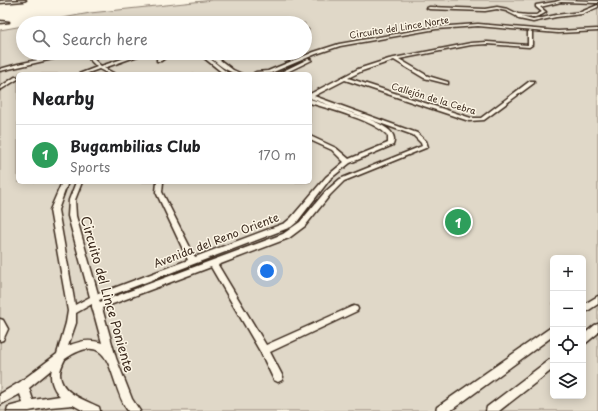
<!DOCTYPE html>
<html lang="en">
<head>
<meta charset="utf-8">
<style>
	body { margin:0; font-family:"Playpen Sans",sans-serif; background:#f2f2f2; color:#202124 }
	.controls { position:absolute; right:12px; bottom:12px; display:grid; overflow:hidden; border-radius:6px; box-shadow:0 2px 10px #0003 }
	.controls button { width:36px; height:36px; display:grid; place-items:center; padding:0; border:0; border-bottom:1px solid #e0e0e0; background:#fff; color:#202124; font:20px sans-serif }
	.you { position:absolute; left:267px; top:271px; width:14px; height:14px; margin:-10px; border:3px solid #fff; border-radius:50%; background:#1a73e8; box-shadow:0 0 0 6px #1a73e833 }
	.badge { display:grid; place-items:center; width:26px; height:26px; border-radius:50%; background:#3b2a1e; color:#fff; font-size:13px; font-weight:700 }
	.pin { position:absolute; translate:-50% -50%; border:2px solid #fff; box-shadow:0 1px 4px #0006 }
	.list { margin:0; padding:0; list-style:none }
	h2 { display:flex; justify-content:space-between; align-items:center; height:52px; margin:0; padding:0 16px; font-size:17px }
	h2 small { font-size:13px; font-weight:400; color:#757577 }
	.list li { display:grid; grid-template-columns:26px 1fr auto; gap:12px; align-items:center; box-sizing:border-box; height:60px; padding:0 16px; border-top:1px solid #e0e0e0 }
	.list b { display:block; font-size:15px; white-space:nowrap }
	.list p { margin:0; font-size:13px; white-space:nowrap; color:#757577 }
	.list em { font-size:13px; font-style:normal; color:#757577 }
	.icon { flex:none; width:22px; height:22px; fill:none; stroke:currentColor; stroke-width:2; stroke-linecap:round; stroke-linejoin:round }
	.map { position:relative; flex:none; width:598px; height:411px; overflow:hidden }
	.search { position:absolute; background:#fff; box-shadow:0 2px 10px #0003; left:16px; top:16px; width:296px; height:44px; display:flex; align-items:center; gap:10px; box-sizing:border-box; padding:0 14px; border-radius:22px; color:#757577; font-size:15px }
	.panel { position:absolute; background:#fff; box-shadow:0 2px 10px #0003; left:16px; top:72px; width:296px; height:112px; border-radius:6px }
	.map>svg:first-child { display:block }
	.green { fill:#e0d8c8; stroke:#8e8173; fill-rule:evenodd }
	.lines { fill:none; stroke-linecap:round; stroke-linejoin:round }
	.street-casing { stroke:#3b2a1e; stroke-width:3 }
	.secondary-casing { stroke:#3b2a1e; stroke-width:3 }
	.street { fill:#fcf5e5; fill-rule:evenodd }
	.secondary { fill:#fcf5e5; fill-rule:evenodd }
	.labels { text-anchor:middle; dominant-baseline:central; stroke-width:3; stroke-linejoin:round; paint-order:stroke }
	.far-street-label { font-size:9px; fill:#3b2a1e; stroke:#fcf5e5 }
	.street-label { font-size:11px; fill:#3b2a1e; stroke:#fcf5e5 }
	.near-street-label { font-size:13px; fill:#3b2a1e; stroke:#fcf5e5 }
</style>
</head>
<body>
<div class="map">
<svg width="598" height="411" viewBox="0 0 598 411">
	<rect width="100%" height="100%" fill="#fcf5e5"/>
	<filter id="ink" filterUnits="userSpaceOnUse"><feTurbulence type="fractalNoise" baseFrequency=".025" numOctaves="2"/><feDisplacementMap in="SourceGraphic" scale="8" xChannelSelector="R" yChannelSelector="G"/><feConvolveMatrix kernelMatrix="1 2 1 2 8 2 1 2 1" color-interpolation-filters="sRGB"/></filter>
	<g filter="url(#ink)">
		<path class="green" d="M213,0H598V411H0V30L23,26V53H305V23H36L90,13ZM18,74H310V182H18ZM553,258H583V396H553Z"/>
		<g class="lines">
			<g class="street-casing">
				<g id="street">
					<path d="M561,0L598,1V3L561,2L540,7L546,12C538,18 530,18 521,17L533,20L556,15L581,12L598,5V7L582,14L556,17L533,22L519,19L516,16L506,11L497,9L485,11L429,9L427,8L429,7L485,9L497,7L508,9L518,14L527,15H536L542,12L536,7V5L555,2Z"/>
					<polygon points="0,21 9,22 0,23"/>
					<polygon points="478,24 558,31 598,29 598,31 558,33 478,26 436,29 340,46 316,54 271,73 261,74 254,73 256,72 268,71 314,52 339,44 436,27"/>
					<polygon points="305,29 307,29 308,30 305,31"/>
					<path d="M530,31L532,32V45L529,47L487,44L471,45L399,59L428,76L448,82V84L424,78L394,60L362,71L348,78L471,118H481L530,81H534V83L484,120L469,121L345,80L314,96L417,133L426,141L428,147L344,181L330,195L305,226L289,238L218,265L266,345L351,307L354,306L357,307L358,309L357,311L270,352L283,377L282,380L278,382L274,380L261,353L211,267L102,308L116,358L132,399L140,411H128C108,384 115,325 65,359C63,363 60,369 60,374C60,393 85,400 99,407L100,411H84L73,405L50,407L29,411H7L8,407L23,403L20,394L0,405V394L20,382L57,354L66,323L68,311L50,210L62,182H68L58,210L75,305L90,297L68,216L69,200L76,182H82L75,200L76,216L98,294L188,260L156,192L157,182H163L162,192L195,257L285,223L291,218L326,177L344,162L332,150L310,140V136L336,148L349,159L388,143V136C376,121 329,109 310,103V99C328,105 378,119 390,131C394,135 395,140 393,145L350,163L330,179L297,222L291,227L99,300L100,302L283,234L300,222L325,192L340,179L422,146L421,143L413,135L310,98V94L358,69L389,59L471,43L487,42L528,45V32ZM92,304V307L93,310L102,343C89,339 80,341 68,346L76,323V313ZM52,369C49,378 53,389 60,396L33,400L29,388Z"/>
					<polygon points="71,53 79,53 0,71 0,69 18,64"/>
					<polygon points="83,53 87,53 101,66 140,53 146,53 104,68 115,74 109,74 99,69 85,74 79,74 97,67"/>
					<polygon points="165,53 169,53 169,55 161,61 157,61 157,59 165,54"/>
					<polygon points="198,53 203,53 229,74 224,74"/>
					<path d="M206,53H211L233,70L242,74C228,74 216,63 206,53Z"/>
					<polygon points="308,59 312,60 283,74 277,74"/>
					<polygon points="15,77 18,77 18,79 0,90 0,87"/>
					<polygon points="598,296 598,304 583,314 583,305"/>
					<polygon points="0,319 3,320 8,329 3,340 0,341"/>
					<polygon points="598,324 598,333 586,343 583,344 583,335 595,325"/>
					<polygon points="553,327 553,336 450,411 436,411 437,407 550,328"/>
					<polygon points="553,359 553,369 499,411 486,411 487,407 549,360"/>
				</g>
			</g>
			<g class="secondary-casing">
				<polygon id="secondary" points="26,0 24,1 0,3 0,1"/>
			</g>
			<use href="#street" class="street"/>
			<use href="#secondary" class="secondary"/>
		</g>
	</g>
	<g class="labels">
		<g class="far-street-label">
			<text transform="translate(399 27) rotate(-9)">Circuito del Lince Norte</text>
			<text transform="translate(434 98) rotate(17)">Callejón de la Cebra</text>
		</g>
		<g class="street-label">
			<text transform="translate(216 240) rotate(-21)">Avenida del Reno Oriente</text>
		</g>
		<g class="near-street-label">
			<text transform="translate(108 294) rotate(74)">Circuito del Lince Poniente</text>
		</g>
	</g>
</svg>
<div class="controls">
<button>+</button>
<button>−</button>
<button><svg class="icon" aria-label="locate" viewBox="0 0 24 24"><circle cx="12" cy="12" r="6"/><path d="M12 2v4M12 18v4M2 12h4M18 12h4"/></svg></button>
<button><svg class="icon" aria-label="layers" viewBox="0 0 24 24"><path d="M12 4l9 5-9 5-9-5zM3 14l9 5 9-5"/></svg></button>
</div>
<div class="you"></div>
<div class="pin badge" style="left:458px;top:222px;background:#2e9e5b">1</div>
<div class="search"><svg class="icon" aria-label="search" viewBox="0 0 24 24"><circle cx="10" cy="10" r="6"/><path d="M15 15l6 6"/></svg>Search here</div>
<section class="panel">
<h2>Nearby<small></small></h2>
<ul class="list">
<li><span class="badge" style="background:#2e9e5b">1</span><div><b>Bugambilias Club</b><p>Sports</p></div><em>170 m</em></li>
</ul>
</section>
</div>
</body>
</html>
